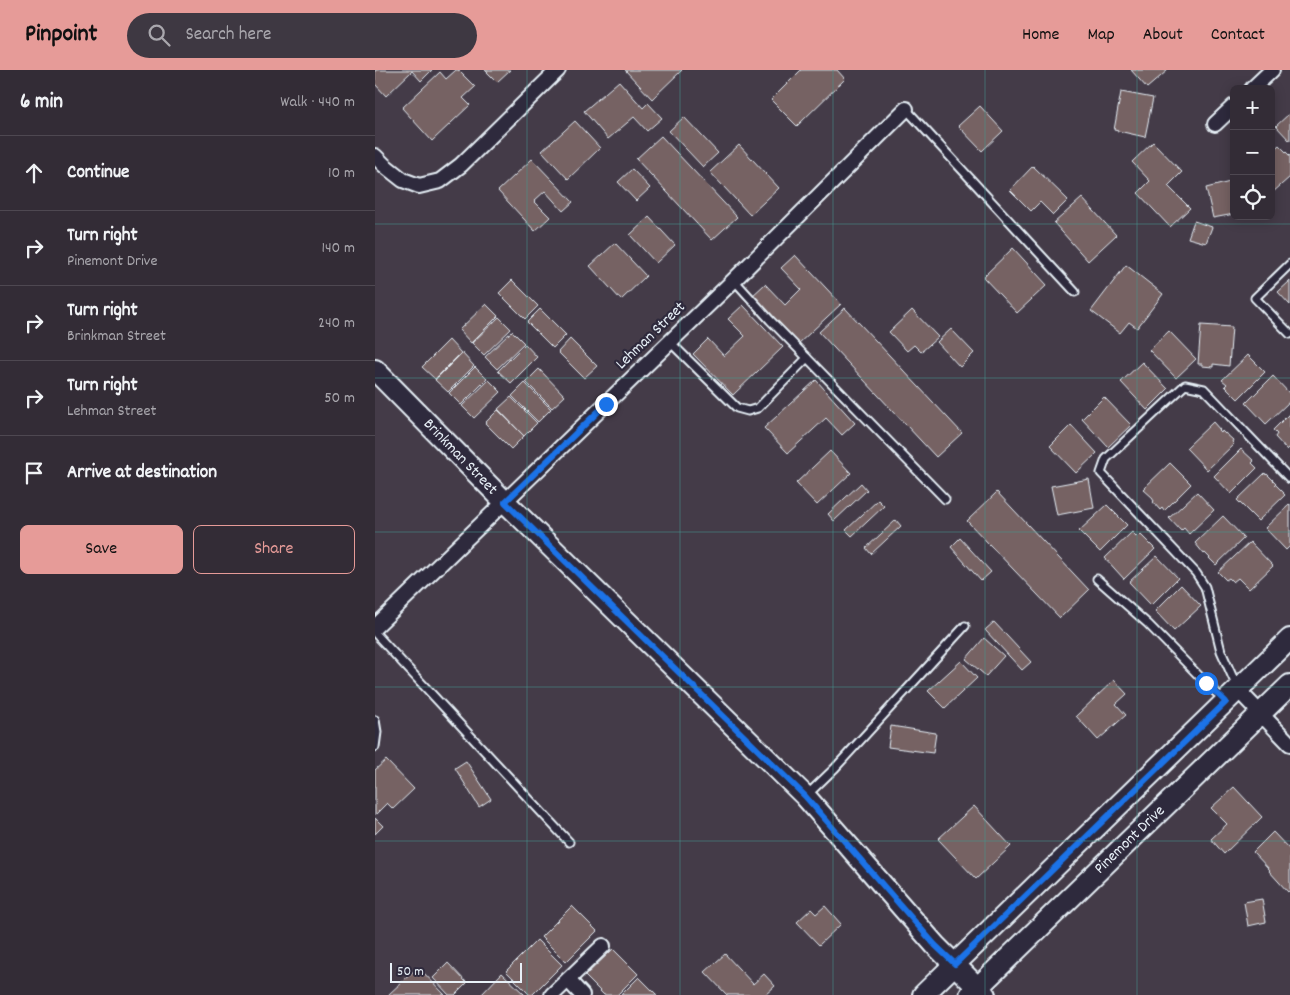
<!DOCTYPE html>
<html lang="en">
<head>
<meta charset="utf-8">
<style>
	body { margin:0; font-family:Dekko,sans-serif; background:#3e3842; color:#f1f3f6 }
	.controls { position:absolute; right:15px; top:15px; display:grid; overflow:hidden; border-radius:8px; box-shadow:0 2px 12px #0003 }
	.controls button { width:45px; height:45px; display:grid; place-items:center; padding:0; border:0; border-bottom:1px solid #4e4851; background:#332c36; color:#f1f3f6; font:25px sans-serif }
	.scale { position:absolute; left:15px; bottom:12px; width:132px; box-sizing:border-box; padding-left:5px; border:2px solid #e8f1f8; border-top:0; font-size:14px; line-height:18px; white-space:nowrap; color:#e8f1f8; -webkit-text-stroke:4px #2f2a3d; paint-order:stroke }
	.stop { position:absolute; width:15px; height:15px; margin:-11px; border:4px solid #1a73e8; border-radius:50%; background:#fff }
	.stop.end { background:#1a73e8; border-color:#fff; box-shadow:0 1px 5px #0008 }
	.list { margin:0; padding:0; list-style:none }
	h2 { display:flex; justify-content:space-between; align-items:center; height:65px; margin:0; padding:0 20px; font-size:21px }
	h2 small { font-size:16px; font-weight:400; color:#a9a7ad }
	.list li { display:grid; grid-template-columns:32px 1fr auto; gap:15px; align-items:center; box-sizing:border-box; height:75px; padding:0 20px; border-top:1px solid #4e4851 }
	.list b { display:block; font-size:19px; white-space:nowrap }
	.list p { margin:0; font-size:16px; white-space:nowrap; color:#a9a7ad }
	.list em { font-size:16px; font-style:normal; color:#a9a7ad }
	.actions { display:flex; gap:10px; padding:15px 20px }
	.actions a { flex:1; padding:11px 0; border:1px solid #e69b98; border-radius:8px; text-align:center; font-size:18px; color:#e69b98 }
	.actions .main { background:#e69b98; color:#111 }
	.icon { flex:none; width:28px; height:28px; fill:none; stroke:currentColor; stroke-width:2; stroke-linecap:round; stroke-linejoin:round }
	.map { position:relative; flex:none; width:915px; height:925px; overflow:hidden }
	header { display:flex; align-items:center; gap:30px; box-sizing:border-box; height:70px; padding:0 25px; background:#e69b98; color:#111 }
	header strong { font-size:24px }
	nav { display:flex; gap:28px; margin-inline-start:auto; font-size:18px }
	.search { width:350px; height:45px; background:#3e3842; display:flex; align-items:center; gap:12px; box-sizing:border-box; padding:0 18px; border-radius:28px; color:#a9a7ad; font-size:19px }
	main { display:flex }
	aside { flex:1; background:#332c36 }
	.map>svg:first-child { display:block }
	.building { fill:#766263; stroke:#e8f1f8 }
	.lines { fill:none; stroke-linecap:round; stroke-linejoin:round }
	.lane-casing { stroke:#e8f1f8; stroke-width:11 }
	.street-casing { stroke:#e8f1f8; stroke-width:18 }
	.secondary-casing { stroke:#e8f1f8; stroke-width:24 }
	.lane { stroke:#2f2a3d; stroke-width:7 }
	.street { stroke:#2f2a3d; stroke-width:14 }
	.secondary { stroke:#2f2a3d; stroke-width:20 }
	.route { stroke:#1a73e8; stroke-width:6 }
	.grid { fill:none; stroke:#459590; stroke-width:1; stroke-opacity:0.55 }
	.labels { text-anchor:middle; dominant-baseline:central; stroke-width:4.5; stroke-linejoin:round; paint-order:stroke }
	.street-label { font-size:16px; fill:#e8f1f8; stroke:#2f2a3d }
</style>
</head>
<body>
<header>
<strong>Pinpoint</strong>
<div class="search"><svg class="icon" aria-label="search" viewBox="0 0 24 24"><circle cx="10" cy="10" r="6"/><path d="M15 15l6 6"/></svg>Search here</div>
<nav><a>Home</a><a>Map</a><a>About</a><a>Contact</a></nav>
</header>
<main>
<aside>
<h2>6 min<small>Walk · 440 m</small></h2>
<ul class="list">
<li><svg class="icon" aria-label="ahead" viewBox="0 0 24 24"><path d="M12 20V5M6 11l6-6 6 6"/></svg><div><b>Continue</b></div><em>10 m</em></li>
<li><svg class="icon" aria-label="right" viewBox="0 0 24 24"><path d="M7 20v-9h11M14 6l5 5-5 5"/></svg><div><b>Turn right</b><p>Pinemont Drive</p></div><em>140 m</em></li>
<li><svg class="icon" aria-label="right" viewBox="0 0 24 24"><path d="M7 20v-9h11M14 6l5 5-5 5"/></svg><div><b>Turn right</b><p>Brinkman Street</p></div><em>240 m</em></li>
<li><svg class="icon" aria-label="right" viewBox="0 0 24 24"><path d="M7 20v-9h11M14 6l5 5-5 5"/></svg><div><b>Turn right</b><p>Lehman Street</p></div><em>50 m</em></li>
<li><svg class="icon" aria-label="arrive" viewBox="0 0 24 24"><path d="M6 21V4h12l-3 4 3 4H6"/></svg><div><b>Arrive at destination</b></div></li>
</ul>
<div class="actions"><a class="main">Save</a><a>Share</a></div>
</aside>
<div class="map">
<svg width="915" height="925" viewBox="0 0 915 925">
	<rect width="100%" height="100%" fill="#443b48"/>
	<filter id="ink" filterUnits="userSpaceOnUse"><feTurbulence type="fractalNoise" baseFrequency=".02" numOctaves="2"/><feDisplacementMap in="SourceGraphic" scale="10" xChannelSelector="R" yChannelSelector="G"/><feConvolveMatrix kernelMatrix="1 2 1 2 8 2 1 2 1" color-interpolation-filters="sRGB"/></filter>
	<g filter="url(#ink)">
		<g class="building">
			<polygon points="0,0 57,0 46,11 37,1 11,26 0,14"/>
			<polygon points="81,0 83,0 100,17 88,28 95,35 57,71 27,38 65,2 71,9"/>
			<polygon points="110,0 135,0 122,12"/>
			<polygon points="250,0 307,0 277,29"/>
			<polygon points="426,0 462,0 470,9 422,56 396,30"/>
			<polygon points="756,0 793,0 772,18"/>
			<polygon points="244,11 268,38 273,33 287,48 272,61 259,47 233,69 209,41"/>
			<polygon points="746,22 778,28 770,67 739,60"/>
			<polygon points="605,36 628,61 607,81 583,56"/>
			<polygon points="915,43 915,71 901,56"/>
			<polygon points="309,47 343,83 328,97 294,61"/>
			<polygon points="200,51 225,78 193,109 167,81"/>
			<polygon points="286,66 362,147 337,170 261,89"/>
			<polygon points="778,72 807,102 793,116 815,138 795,157 763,123 775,111 757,92"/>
			<polygon points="364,75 404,118 375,145 335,102"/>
			<polygon points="904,75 915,86 915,107 897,123 896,122 896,82"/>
			<polygon points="157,89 198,132 188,141 170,121 159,131 175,147 160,161 123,121"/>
			<polygon points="658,96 693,130 678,145 665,132 656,141 635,120"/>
			<polygon points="257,99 275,118 261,131 243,112"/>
			<polygon points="859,111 859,144 838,148 831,118"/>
			<polygon points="707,128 741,165 713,191 679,153"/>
			<polygon points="274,147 300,175 281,193 255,165"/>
			<polygon points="819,151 837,157 831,173 813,168"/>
			<polygon points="240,173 271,206 246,230 215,196"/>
			<polygon points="638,178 672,215 642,243 608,207"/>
			<polygon points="420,185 466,234 422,275 376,227 390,214 410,235 426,219 406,198"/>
			<polygon points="751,195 788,224 762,258 754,252 745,263 716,241"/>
			<polygon points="137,210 163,236 150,249 124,223"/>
			<polygon points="915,211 915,235 903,222"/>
			<polygon points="111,234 123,246 96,273 84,260"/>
			<polygon points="368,235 408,277 358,325 318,284 333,269 349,286 370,266 353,249"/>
			<polygon points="470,238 587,363 561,387 444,262"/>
			<polygon points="165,239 191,265 178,278 152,252"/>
			<polygon points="537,240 563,267 546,282 539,275 532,281 514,262"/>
			<polygon points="124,247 136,259 109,285 97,273"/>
			<polygon points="826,255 857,257 854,296 838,294 838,297 827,296 827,294 823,294"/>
			<polygon points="576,259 599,283 585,297 562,272"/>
			<polygon points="137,261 149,273 122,299 110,287"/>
			<polygon points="794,261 821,289 801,308 774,280"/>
			<polygon points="195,269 222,296 209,308 183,282"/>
			<polygon points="74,270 86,283 60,309 47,297"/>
			<polygon points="150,274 162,287 136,313 123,301"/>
			<polygon points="87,283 99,296 73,322 60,310"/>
			<polygon points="873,285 890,302 863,329 850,316 852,314 847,310"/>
			<polygon points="767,292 793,319 772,340 746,312"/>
			<polygon points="100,297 112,309 86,335 74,323"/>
			<polygon points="164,299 190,326 177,338 151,312"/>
			<polygon points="898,306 915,324 915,331 891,354 871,333"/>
			<polygon points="114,310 126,322 99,348 87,336"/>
			<polygon points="441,310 480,353 467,365 451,348 413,383 389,358"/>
			<polygon points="150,313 176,339 163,352 137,326"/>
			<polygon points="136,327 162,353 149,366 123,339"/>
			<polygon points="729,327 756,355 733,377 707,349"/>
			<polygon points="123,340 149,366 136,379 110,353"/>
			<polygon points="915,343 915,377 912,380 900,367 902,364 898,360"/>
			<polygon points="838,352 845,360 844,361 846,363 847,361 850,364 850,363 858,370 857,372 859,374 832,400 811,378"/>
			<polygon points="696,355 722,383 701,403 675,376"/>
			<polygon points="866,379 879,391 877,393 882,398 856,424 839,406"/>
			<polygon points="455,381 476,403 442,435 421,413"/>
			<polygon points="795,393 816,414 789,441 787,438 785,440 778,432 779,431 777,428 778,428 768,419"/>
			<polygon points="890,403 891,405 892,404 901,413 900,414 909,423 908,423 910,425 883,451 862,430"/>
			<polygon points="714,409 719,438 682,445 676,416"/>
			<polygon points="486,413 492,420 459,451 453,444"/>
			<polygon points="622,422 714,520 685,548 592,451"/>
			<polygon points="822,422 839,440 814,464 809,458 806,461 794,448"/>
			<polygon points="503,430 509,436 477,466 471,460"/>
			<polygon points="915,434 915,476 911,480 890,458"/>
			<polygon points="732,435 752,455 725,482 704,461"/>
			<polygon points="848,446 869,468 841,495 834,488 835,488 830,483 829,484 820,473"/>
			<polygon points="521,450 526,456 496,484 491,478"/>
			<polygon points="757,462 762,467 765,464 780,479 749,509 730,488"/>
			<polygon points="585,468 616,502 606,511 576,477"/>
			<polygon points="875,472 898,496 874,519 863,508 858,512 854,508 851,510 843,502"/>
			<polygon points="782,486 803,508 776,535 754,512"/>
			<polygon points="806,515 826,536 799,561 780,541"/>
			<polygon points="619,552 656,592 647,600 610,560"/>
			<polygon points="609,568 629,586 611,606 591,589"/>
			<polygon points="586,591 602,608 570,638 553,621"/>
			<polygon points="739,610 752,624 741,634 751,645 723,670 701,646"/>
			<polygon points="516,656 561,663 558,683 513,677"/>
			<polygon points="11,690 39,719 18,739 12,733 0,745 0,700"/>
			<polygon points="91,691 116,729 104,737 80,698"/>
			<polygon points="859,717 887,747 849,784 836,769 852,754 836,738"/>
			<polygon points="599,736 636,776 601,809 563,769"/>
			<polygon points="0,748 8,756 0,764"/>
			<polygon points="898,762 915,780 915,820 913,822 894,801 895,800 878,782"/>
			<polygon points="887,829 891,852 873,856 869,832"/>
			<polygon points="197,836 222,861 191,892 166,867"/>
			<polygon points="450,836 466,854 444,875 422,852 436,839 441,844"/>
			<polygon points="162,870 187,895 157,925 155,925 131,901"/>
			<polygon points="238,879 263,904 242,925 229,925 210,906"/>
			<polygon points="350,884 378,914 389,904 400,916 390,925 352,925 330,902"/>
			<polygon points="73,893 92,913 80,925 74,925 58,908"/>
			<polygon points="43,897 70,925 13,925"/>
			<polygon points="127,903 150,925 106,925"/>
			<polygon points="264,907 282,925 246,925"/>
		</g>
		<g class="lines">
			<g class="lane-casing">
				<g id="lane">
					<polyline points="531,39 700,222"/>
					<polyline points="915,194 880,228 915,264"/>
					<polyline points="359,210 395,250 570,429"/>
					<polyline points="295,272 362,338 373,341 383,338 432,288"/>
					<polyline points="722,509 773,554 831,613 849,630"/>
					<polyline points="0,563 194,772"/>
					<polyline points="862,617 846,581 830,517 821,503 726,403 731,389 810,315 829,319 915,409"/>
					<polyline points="0,650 2,662 0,677"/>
					<polyline points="431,726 460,698 590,556"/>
				</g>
			</g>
			<g class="street-casing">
				<g id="street">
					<polyline points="877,19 897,0"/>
					<polyline points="840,54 859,36"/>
					<polyline points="0,86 9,95 28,110 44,116 65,111 86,95 183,0"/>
					<polyline points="0,557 359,210 531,39"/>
					<polyline points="863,620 915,674"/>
					<polyline points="193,910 207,925"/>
					<polyline points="177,925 228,876"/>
				</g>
			</g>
			<g class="secondary-casing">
				<g id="secondary">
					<polyline points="0,300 130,432 430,726 560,875 610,925"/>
					<polyline points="548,925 915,569"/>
					<polyline points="595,925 915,615"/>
				</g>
			</g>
			<use href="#lane" class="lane"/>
			<use href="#street" class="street"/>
			<use href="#secondary" class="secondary"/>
		</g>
	</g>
	<g class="lines" filter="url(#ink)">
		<polyline class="route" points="231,334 130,432 430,726 560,875 580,894 851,632 831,613"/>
	</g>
	<path class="grid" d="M152,0V925M305,0V925M458,0V925M610,0V925M762,0V925M0,154H915M0,308H915M0,462H915M0,617H915M0,771H915"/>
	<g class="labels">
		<g class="street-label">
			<text transform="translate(276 266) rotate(-44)">Lehman Street</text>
			<text transform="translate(85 387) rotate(46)">Brinkman Street</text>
			<text transform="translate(755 770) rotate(-44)">Pinemont Drive</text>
		</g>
	</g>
</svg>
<div class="controls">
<button>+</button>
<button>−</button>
<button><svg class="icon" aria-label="locate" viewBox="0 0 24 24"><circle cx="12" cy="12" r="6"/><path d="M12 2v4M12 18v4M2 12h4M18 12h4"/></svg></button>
</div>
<div class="scale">50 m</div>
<div class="stop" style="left:831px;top:613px"></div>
<div class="stop end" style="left:231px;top:334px"></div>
</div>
</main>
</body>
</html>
